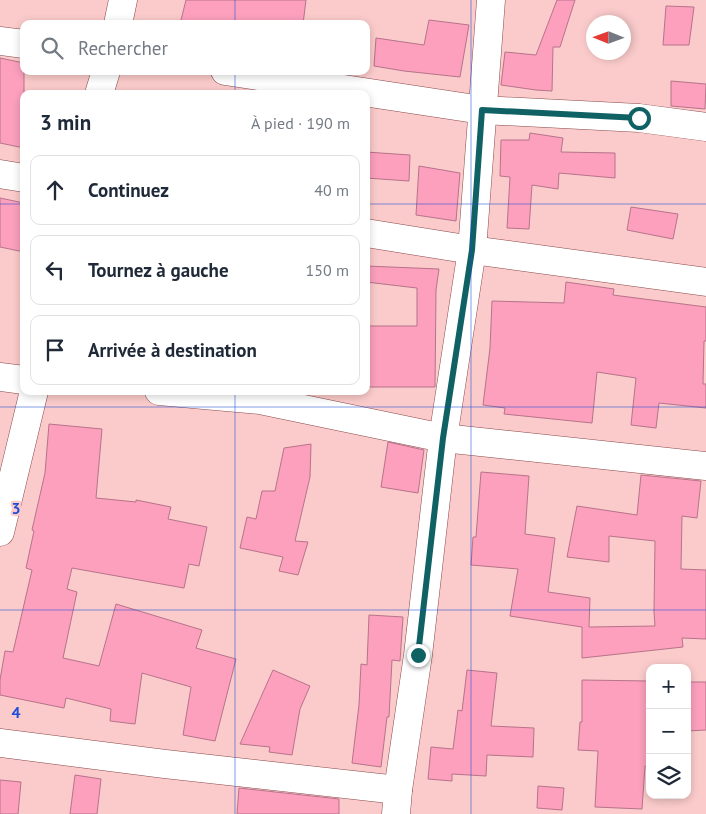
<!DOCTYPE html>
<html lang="fr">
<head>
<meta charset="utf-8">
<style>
	body { margin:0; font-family:"PT Sans",sans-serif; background:#f6f6f7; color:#1f2937 }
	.controls { position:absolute; right:15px; bottom:15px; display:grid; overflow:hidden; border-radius:10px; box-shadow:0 2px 8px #0003 }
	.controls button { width:45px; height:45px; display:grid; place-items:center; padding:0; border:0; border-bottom:1px solid #e0e1e3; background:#fff; color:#1f2937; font:25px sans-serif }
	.compass { position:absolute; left:586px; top:15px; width:45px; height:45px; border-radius:50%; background:#fff; box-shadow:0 2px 8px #0003; rotate:271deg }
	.stop { position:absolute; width:15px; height:15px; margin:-11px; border:4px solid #106164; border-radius:50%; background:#fff }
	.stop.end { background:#106164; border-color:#fff; box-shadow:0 1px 5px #0008 }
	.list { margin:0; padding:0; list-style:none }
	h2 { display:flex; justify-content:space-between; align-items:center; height:65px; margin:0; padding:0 20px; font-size:21px }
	h2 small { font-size:16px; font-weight:400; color:#747a83 }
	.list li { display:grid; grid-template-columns:32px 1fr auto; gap:15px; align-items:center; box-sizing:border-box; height:70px; margin:0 10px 10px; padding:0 10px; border:1px solid #e0e1e3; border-radius:10px }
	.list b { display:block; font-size:19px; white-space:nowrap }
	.list em { font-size:16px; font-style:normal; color:#747a83 }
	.icon { flex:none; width:28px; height:28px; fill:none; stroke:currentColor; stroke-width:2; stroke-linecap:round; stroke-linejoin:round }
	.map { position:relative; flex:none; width:706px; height:814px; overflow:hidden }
	.search { position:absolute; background:#fff; box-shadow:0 2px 8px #0003; left:20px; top:20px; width:350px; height:55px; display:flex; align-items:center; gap:12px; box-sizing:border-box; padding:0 18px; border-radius:10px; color:#747a83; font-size:19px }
	.panel { position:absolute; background:#fff; box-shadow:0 2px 8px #0003; left:20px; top:90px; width:350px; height:305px; border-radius:10px }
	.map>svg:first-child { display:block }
	.building { fill:#fca0be; stroke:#b7738a }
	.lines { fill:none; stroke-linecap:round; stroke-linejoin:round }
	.minor-casing { stroke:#8b494b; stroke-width:29 }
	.minor { stroke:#fff; stroke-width:28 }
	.route { stroke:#106164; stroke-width:6 }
	.grid { fill:none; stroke:#1d4ed8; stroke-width:1; stroke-opacity:0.55 }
	.grid-label { font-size:16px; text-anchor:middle; font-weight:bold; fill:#1d4ed8; stroke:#facbca; stroke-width:4.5; stroke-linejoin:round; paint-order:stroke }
</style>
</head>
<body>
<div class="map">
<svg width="706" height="814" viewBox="0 0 706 814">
	<rect width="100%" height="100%" fill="#facbca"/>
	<g class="building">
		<polygon points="186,0 306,0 303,24 180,24"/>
		<polygon points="557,0 575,0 560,47 553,47 552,91 536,90 501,85 505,52 536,55"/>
		<polygon points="666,6 694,7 689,45 663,45"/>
		<polygon points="429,20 469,25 460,77 404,71 374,66 376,38 424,45"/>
		<polygon points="0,58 24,63 24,148 0,143"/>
		<polygon points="671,81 706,84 705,109 671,106"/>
		<polygon points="530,133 563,138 561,152 615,153 615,178 559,173 558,189 532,185 529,229 507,228 510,177 500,176 501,140 529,140"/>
		<polygon points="366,152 410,155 409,181 366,178"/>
		<polygon points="419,166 460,173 456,221 416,215"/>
		<polygon points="0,198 24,203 24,252 0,247"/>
		<polygon points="631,207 678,214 673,239 627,230"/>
		<polygon points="366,266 439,269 436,290 435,387 366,387 366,326 417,326 417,288 366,282"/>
		<polygon points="566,282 614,289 613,295 706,307 706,341 704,341 703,384 706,384 706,408 659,403 656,428 631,425 636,378 597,372 592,423 504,414 505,408 483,405 490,348 492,301 564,303"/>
		<polygon points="49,424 102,429 96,498 136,502 136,500 171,507 168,519 207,527 199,566 189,564 184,588 72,568 67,589 77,592 63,658 99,666 116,604 202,630 196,648 236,659 215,741 183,735 191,687 142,673 135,724 110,721 111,709 66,698 64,708 0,695 0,680 5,651 13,652 32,570 26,568 34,531 32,530 45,473"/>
		<polygon points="388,442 424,450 418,493 381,487"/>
		<polygon points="311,444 310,477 295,541 308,542 298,575 279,571 283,557 240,548 247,517 256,519 262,491 275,491 284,448"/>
		<polygon points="481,472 529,476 525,534 555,538 548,592 590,598 589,627 655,626 654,612 655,541 609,536 609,562 567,557 577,506 637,515 641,475 701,481 697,518 682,516 681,569 706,570 706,639 682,638 683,647 582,658 582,627 510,616 518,569 471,565 473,537 476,537"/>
		<polygon points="369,615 403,617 400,661 392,660 389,717 387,717 381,767 352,763 359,705 361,664 367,665"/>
		<polygon points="273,670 310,686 300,709 292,755 269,752 270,747 240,744"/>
		<polygon points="467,670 497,673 491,726 534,728 533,757 487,755 486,776 452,774 452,781 428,779 431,747 453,749 458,710 462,711"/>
		<polygon points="582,680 650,681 650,766 645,766 642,809 595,807 598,751 578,750 580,722 582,722"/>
		<polygon points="687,682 706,682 706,730 687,731"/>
		<polygon points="75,775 101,779 97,814 70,814"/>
		<polygon points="0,780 21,782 18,814 0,814"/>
		<polygon points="538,786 564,788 562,810 537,808"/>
		<polygon points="239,788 339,799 339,814 237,814"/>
	</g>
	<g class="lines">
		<g class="minor-casing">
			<g id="minor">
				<polyline points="118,24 123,0"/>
				<polyline points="0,41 24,44"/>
				<polyline points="225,71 482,110 639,118 706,127"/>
				<polyline points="99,94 106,71"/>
				<polyline points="0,174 24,178"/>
				<polyline points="366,233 472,250 706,282"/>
				<polyline points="0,377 24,380"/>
				<polyline points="159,391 260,400 443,438 706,466"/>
				<polyline points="0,532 34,391"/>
				<polyline points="0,743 165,764 398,790"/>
				<polyline points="396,814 398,790 418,655 443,438 472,250 491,0"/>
			</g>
		</g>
		<use href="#minor" class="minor"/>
	</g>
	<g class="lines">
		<polyline class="route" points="418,655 443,438 472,250 482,110 639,118"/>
	</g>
	<path class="grid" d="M235,0V24M471,0V814M235,71V94M0,204H24M366,204H706M235,391V814M0,407H706M0,610H706"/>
	<g class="grid-label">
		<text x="16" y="514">3</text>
		<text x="16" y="718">4</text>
	</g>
</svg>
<div class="controls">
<button>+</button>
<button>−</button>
<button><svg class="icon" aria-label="layers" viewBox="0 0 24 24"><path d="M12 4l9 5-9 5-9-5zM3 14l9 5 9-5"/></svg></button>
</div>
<svg class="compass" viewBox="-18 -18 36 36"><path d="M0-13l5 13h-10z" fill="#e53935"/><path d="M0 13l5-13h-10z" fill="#747a83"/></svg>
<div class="stop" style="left:639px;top:118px"></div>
<div class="stop end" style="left:418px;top:655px"></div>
<div class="search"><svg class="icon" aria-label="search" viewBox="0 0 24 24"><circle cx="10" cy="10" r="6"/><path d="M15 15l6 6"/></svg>Rechercher</div>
<section class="panel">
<h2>3 min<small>À pied · 190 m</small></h2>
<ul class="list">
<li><svg class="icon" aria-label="ahead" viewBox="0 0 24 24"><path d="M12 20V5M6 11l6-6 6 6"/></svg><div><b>Continuez</b></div><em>40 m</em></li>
<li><svg class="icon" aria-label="left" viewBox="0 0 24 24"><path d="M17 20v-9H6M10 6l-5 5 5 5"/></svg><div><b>Tournez à gauche</b></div><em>150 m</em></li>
<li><svg class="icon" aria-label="arrive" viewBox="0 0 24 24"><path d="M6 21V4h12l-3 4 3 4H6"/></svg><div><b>Arrivée à destination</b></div></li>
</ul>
</section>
</div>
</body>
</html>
